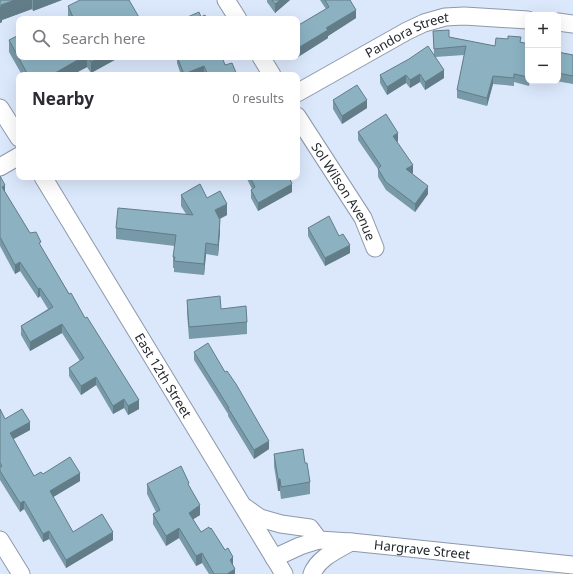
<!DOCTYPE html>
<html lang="en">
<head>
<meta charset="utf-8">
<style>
	body { margin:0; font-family:"Noto Sans",sans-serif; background:#f2f2f3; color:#2b2b33 }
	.controls { position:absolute; right:12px; top:12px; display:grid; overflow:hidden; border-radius:8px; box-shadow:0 4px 16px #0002 }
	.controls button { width:36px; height:36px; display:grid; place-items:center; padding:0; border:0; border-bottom:1px solid #e1e1e2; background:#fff; color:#2b2b33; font:20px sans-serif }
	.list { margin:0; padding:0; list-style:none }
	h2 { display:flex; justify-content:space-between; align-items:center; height:52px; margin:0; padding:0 16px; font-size:17px }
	h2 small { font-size:13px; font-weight:400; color:#7c7c81 }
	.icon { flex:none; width:22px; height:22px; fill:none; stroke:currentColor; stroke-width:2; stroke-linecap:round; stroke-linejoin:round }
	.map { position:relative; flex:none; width:573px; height:574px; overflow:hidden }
	.search { position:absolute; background:#fff; box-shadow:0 4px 16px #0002; left:16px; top:16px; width:284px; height:44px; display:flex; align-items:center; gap:10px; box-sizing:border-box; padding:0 14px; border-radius:8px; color:#7c7c81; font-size:15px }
	.panel { position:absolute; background:#fff; box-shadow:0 4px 16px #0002; left:16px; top:72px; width:284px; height:108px; border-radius:8px }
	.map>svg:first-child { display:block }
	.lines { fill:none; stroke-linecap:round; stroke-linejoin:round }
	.minor-casing { stroke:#8d99ab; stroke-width:19 }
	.minor { stroke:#fff; stroke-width:17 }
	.wall { fill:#7899a7 }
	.shaded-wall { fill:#627d88 }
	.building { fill:#8cb2c2; stroke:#627d88 }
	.labels { text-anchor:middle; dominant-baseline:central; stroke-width:4; stroke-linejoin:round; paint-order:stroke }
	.street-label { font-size:13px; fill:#1f242a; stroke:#dbe8fb }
</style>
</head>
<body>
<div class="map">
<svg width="573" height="574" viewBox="0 0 573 574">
	<rect width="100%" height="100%" fill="#dbe8fb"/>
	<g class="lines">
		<g class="minor-casing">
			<g id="minor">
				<polyline points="226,0 238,19"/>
				<polyline points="558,22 573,24"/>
				<polyline points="261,57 272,75"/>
				<path id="s1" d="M297,93L407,31L424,23L445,17L464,16L528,20"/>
				<polyline points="0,108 19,138"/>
				<path id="s2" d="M297,116L363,218L375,248"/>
				<polyline points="0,167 19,156"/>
				<path id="s3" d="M43,177L284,574"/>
				<polyline points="246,508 260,518 281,524 310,528 319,540"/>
				<polyline points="0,540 21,574"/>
				<path id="s4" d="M274,558L300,546L319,540L351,542L573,565"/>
				<path d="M312,574C318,558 337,550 351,542"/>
			</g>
		</g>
		<use href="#minor" class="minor"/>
	</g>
	<g class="wall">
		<polygon points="0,0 62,0 33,11 32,9 2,20 2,22 0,23"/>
		<polygon points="267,0 290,0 275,13 267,2"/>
		<polygon points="320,0 350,0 356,18 328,36 328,38 298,57 297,56 297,26 326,9"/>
		<polygon points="68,6 140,19 69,19 68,18"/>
		<polygon points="433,31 449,37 495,46 521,42 528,44 528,81 530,81 529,86 514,82 514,86 493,84 487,106 457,98 457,90 464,55 435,57 444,78 425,90 420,82 410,88 406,83 387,95 380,83 380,75 434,55"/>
		<polygon points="9,40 19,57 120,57 91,73 87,67 72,75 22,75 9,52"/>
		<polygon points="558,52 573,55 573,84 556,81 558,81"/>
		<polygon points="177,57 222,57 225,65 237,75 204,75 204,74 202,75 181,75 177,63"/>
		<polygon points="333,100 367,108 342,124 333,109"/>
		<polygon points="358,132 398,141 397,142 413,173 412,174 428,194 415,212 386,190 378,177 378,169 358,140"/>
		<polygon points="0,176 5,192 30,233 41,247 139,409 128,415 124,408 113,414 96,385 81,395 69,376 69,368 80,361 62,333 30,351 21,335 21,326 48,309 40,296 38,298 20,271 15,274 0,246"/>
		<polygon points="246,177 280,177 292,192 258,211 251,198 251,190 252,189"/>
		<polygon points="181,195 207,198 227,215 220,219 220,231 218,256 206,254 204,275 174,272 174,268 173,268 173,257 175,246 116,239 116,228 186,214 181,206"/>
		<polygon points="308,228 350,253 325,266 308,236"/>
		<polygon points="187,300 221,309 247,322 247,334 189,339 187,312"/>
		<polygon points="194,352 269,449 254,459 228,416 228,414 194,360"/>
		<polygon points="0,409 5,419 30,430 13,439 34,476 43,474 80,481 53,497 73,532 113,540 66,568 49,539 43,542 24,509 20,512 0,480"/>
		<polygon points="274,454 305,463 310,482 310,494 281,499 280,491 278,491 274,466"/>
		<polygon points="147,484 189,486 200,515 193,519 201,532 233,566 235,574 209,574 202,563 196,566 179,538 166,546 153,524 153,514 156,512 147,494"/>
	</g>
	<g class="shaded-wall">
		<polygon points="15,0 32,0 32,9 2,20 2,22 0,23 0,7 1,5"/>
		<polygon points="33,0 62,0 33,11"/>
		<polygon points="280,0 290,0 275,13 275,4"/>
		<polygon points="356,10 356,18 328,36 328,38 298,57 298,48 326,28"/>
		<polygon points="83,57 87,57 87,67 72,75 55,75 55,73"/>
		<polygon points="100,57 120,57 91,73 91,62"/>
		<polygon points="204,66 204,74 202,75 184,75 184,74"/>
		<polygon points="444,70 444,78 425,90 425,82"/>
		<polygon points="420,74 420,82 410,88 410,80"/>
		<polygon points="406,75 406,83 387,95 387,87"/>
		<polygon points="493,76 493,84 487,106 487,98"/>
		<polygon points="367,100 367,108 342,124 342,116"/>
		<polygon points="398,133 398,141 393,144 393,136"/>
		<polygon points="413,165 413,173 406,177 406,169"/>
		<polygon points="292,184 292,192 258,211 258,203"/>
		<polygon points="5,185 5,193 2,187"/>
		<polygon points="428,186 428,194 415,212 415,204"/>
		<polygon points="227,204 227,215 215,221 215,210"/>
		<polygon points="220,220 220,231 218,256 218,245"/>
		<polygon points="206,243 206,254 204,275 204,264"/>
		<polygon points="350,245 350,253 325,266 325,258"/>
		<polygon points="20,262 20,271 15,274 15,265"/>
		<polygon points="40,288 40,296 38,298 38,289"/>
		<polygon points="62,324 62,333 30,351 30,342"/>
		<polygon points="96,377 96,385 81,395 81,386"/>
		<polygon points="124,399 124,408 113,414 113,406"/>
		<polygon points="139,400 139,409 128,415 128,406"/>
		<polygon points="30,422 30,430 10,441 10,433"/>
		<polygon points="269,441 269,449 254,459 254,450"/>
		<polygon points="80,473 80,481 50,499 50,491"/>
		<rect x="278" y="479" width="2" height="12"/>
		<polygon points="24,501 24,509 20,512 20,503"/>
		<polygon points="200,505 200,515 189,522 189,513"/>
		<polygon points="179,528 179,538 166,546 166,536"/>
		<polygon points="49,531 49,539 43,542 43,534"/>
		<polygon points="113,532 113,540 66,568 66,560"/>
		<polygon points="202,553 202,563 196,566 196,556"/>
		<polygon points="233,557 233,567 230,560"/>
		<polygon points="235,569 235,574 227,574"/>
	</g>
	<g class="building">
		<polygon points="0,0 15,0 1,5 2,7 0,7"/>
		<polygon points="80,0 129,0 140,19 70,19 73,17 68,6"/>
		<polygon points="272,0 280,0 275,4"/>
		<polygon points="325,0 350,0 356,10 326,28 328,30 298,48 297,47 297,26 329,7"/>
		<polygon points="199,12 201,17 205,15 206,19 183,19"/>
		<polygon points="449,30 449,37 495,46 496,38 508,39 508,36 521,37 520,42 528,44 528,77 514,74 514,78 493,76 487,98 457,90 466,46 434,49 433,31"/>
		<polygon points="19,35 19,57 83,57 55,73 56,75 28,75 9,40"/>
		<polygon points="428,46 444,70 425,82 420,74 410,80 406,75 387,87 380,75 409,59"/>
		<polygon points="558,52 573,55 573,76 558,73"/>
		<polygon points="89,57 100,57 91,62"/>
		<polygon points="177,57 222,57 225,65 232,63 237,75 208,75 204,66 184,74"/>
		<polygon points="357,85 367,100 342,116 333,100"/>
		<polygon points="386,114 398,133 393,136 413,165 406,169 428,186 415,204 386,182 378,169 381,166 358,132"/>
		<polygon points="0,176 5,185 2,187 30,233 36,232 41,242 39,243 69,294 71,293 85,318 87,317 139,400 128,406 124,399 113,406 96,377 81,386 69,368 84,358 62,324 30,342 21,326 53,307 40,288 38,289 20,262 15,265 0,237"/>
		<polygon points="250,177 289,177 292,184 258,203 251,190 255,187"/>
		<polygon points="200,184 207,198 220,191 227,204 215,210 220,220 218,245 206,243 204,264 174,261 175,257 173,257 176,235 116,228 118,208 193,215 181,195"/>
		<polygon points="329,216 339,236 343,234 350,245 325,258 308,228"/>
		<polygon points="220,296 221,309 246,306 247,322 189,327 187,300"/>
		<polygon points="208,343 225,372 227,371 236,384 269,441 254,450 228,408 229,408 194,352"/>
		<polygon points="0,409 5,419 22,409 30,422 10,433 34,476 41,472 43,474 70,457 80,473 50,491 73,532 102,514 113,532 66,560 49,531 43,534 24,501 20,503 0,471 0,467 2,466 0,463"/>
		<polygon points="303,449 305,463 307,463 310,482 281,487 280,479 278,479 274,454"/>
		<polygon points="181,466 189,483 188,484 200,505 189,513 201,532 209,527 210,529 211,528 225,550 228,548 233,557 230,560 235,569 227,574 214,574 202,553 196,556 179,528 166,536 153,514 160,510 147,484"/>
	</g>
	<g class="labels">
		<g class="street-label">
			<text stroke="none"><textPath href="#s1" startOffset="125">Pandora Street</textPath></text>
			<text stroke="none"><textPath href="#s2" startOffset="89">Sol Wilson Avenue</textPath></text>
			<text stroke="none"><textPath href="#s3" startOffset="232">East 12th Street</textPath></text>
			<text stroke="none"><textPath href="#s4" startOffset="152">Hargrave Street</textPath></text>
		</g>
	</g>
</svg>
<div class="controls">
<button>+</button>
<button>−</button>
</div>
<div class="search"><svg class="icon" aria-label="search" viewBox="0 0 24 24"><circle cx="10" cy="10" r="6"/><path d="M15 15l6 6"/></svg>Search here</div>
<section class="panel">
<h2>Nearby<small>0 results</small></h2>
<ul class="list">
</ul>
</section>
</div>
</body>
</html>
